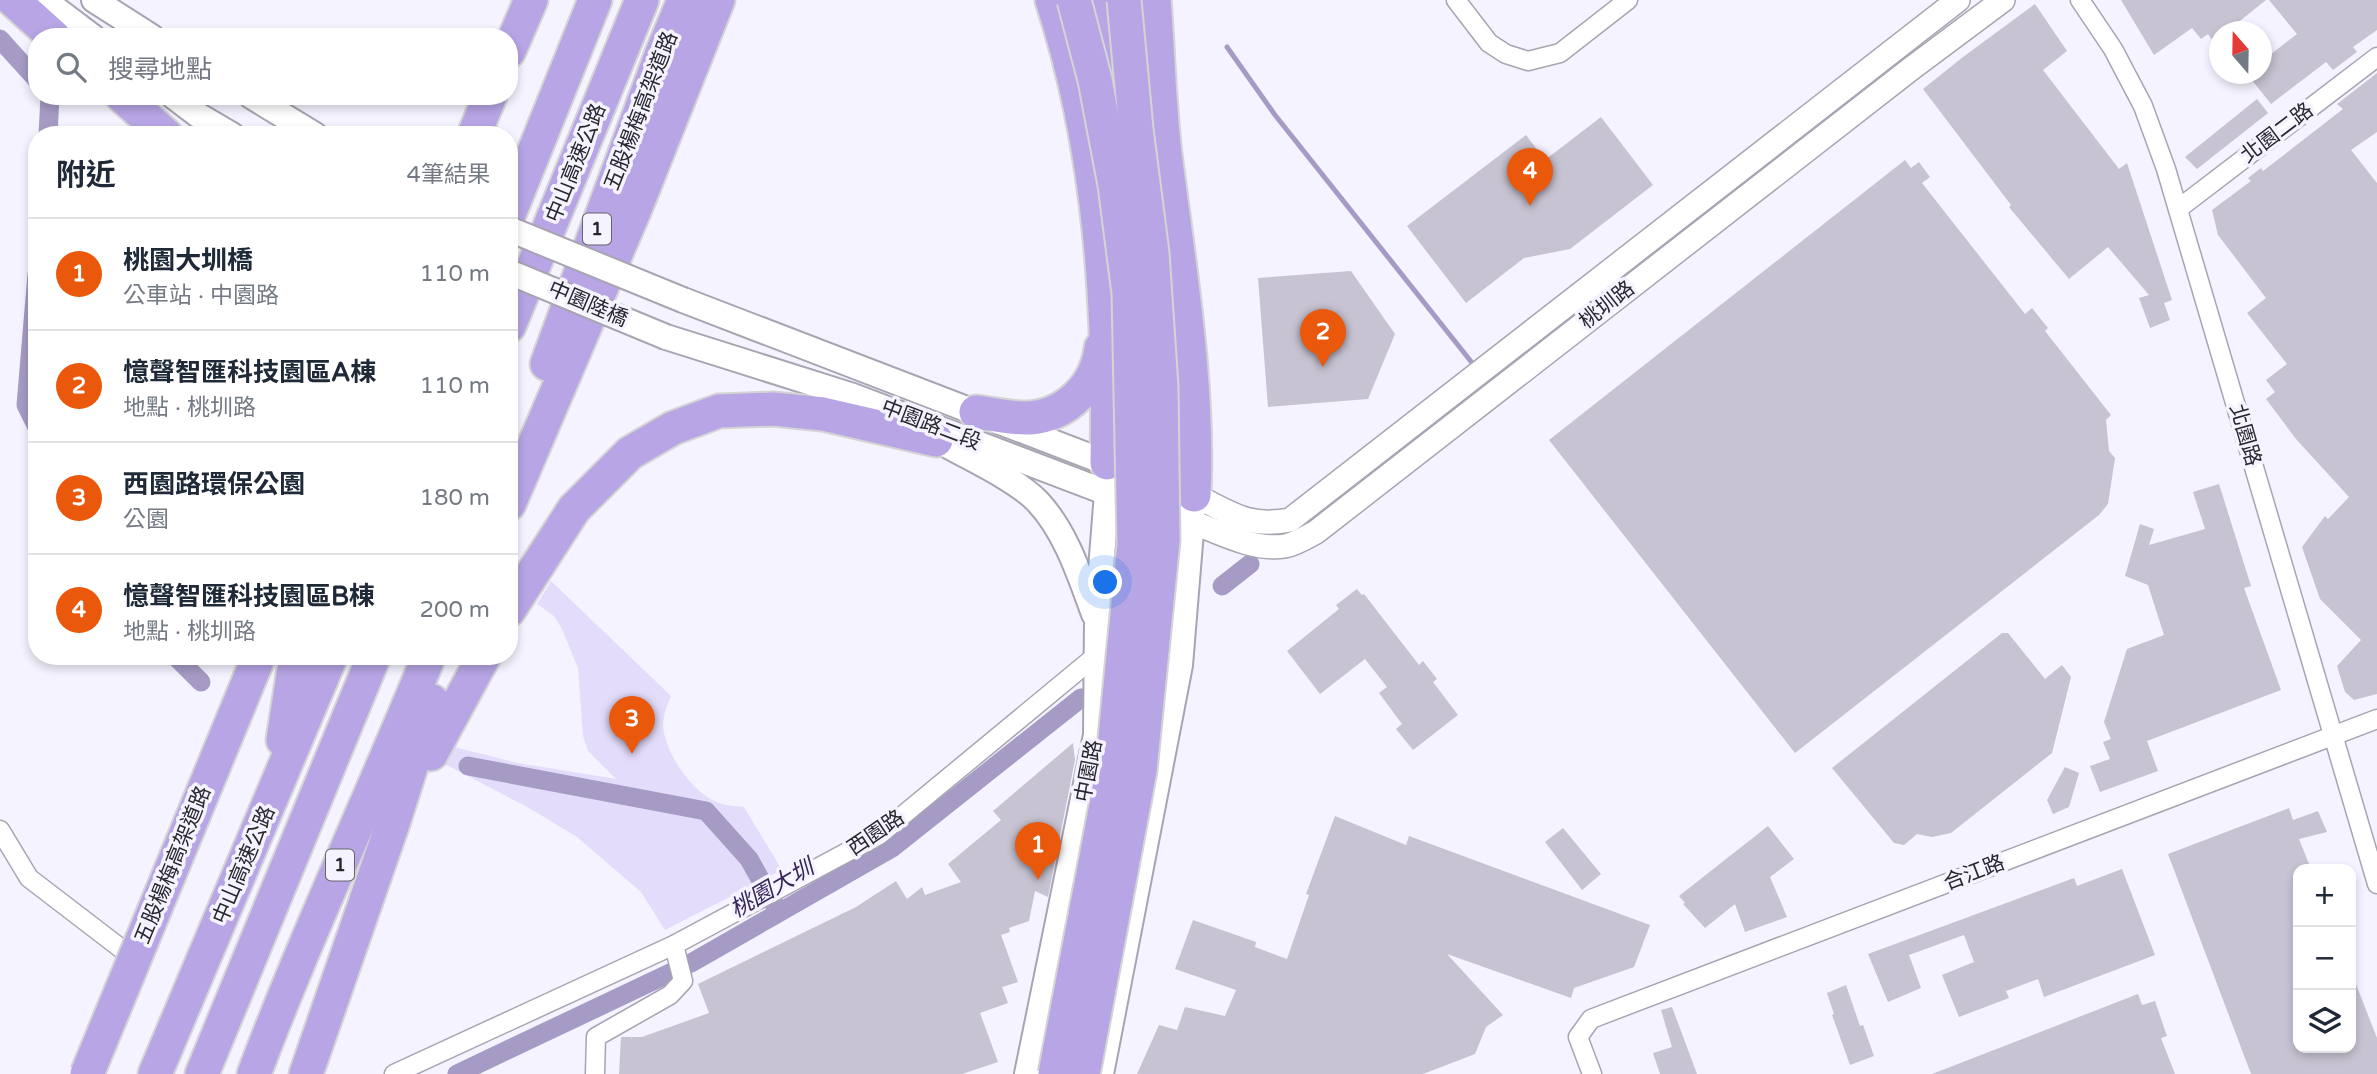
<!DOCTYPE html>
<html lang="zh-TW">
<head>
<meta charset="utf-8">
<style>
	body { margin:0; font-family:"Varela Round","Noto Sans TC",sans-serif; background:#f2f2f3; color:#1f2937 }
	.controls { position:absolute; right:21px; bottom:21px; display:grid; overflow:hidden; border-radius:14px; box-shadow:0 4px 10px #0003 }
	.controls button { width:63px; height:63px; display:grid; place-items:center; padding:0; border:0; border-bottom:2px solid #e0e1e3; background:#fff; color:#1f2937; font:35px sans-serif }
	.compass { position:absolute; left:2209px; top:21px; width:63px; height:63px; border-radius:50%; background:#fff; box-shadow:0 4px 10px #0003; rotate:340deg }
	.you { position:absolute; left:1106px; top:583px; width:24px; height:24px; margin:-18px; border:5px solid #fff; border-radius:50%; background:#1a73e8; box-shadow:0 0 0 10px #1a73e833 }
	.badge { display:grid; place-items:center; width:46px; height:46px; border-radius:50%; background:#ea580c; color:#fff; font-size:23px; font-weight:700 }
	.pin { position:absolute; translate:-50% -58px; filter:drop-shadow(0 2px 4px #0008) }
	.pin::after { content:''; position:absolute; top:37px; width:24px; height:21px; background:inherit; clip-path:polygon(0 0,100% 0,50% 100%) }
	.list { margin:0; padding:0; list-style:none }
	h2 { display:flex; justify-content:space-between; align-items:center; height:91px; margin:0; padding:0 28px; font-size:30px }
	h2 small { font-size:23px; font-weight:400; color:#747a83 }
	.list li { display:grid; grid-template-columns:46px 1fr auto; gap:21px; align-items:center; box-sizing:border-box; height:112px; padding:0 28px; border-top:2px solid #e0e1e3 }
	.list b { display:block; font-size:26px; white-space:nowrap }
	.list p { margin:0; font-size:23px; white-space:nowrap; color:#747a83 }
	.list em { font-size:23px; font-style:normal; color:#747a83 }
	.icon { flex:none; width:38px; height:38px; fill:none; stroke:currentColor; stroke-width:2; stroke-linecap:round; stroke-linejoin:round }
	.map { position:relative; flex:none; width:2377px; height:1074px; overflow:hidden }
	.search { position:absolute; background:#fff; box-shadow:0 4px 10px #0003; left:28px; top:28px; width:490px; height:77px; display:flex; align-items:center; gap:18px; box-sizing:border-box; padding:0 24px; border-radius:28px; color:#747a83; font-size:26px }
	.panel { position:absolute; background:#fff; box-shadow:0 4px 10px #0003; left:28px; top:126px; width:490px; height:539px; border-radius:28px }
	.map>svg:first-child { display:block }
	.green { fill:#e4dcfb }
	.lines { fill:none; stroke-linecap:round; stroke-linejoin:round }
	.stream { stroke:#a69bc4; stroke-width:5 }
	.canal { stroke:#a69bc4; stroke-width:19 }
	.building { fill:#c7c3d2 }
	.minor-casing { stroke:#a8a4b2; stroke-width:21 }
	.tertiary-casing { stroke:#a8a4b2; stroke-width:26 }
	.secondary-casing { stroke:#a8a4b2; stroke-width:28 }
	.motorway-casing { stroke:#d4d4d5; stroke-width:37 }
	.minor { stroke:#fff; stroke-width:18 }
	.tertiary { stroke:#fff; stroke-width:23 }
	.secondary { stroke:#fff; stroke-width:24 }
	.motorway { stroke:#b7a5e5; stroke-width:33 }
	.secondary-bridge-casing { stroke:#a8a4b2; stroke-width:28; stroke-linecap:butt }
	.motorway-bridge-casing { stroke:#d4d4d5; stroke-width:37; stroke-linecap:butt }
	.secondary-bridge { stroke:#fff; stroke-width:24 }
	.motorway-bridge { stroke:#b7a5e5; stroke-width:33 }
	.labels { text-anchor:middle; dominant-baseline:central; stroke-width:7; stroke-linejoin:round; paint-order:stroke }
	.shield { fill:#f5f3ff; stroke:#66646c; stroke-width:2 }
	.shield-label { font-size:19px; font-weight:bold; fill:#28272d }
	.street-label { font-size:21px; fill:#28272d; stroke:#f5f3ff }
	.water-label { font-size:23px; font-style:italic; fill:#372558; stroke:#f5f3ff }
</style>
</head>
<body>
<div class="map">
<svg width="2377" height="1074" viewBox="0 0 2377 1074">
	<rect width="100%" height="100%" fill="#f5f3ff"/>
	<path class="green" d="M551,581L671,696C666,708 661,720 664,733C670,760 695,796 722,804C729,806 737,806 744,807L782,870L665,930L641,892L577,837L529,808L445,764L450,746L518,763L616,779L588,751L583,736L578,668L562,629L554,616L537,604Z"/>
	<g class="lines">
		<polyline class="stream" points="1227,47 1275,115 1473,364"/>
		<g class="canal">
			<polyline points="0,39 37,80"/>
			<polyline points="48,135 50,96"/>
			<polyline points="37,274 26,405 37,427"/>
			<polyline points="1222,586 1250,564"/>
			<polyline points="175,656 201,682"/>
			<polyline points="468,766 706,811 749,859 777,909"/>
			<polyline points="457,1074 691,963 892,848 1081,698"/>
		</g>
	</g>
	<g class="building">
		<polygon points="2121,0 2266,0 2226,32 2220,32 2220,37 2213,41 2208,34 2201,39 2192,28 2154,55"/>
		<polygon points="2269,0 2377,0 2377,30 2353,47 2357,52 2333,70 2326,62 2271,104 2247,74 2262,74 2262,61 2297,34"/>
		<polygon points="2035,4 2067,51 2043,70 2119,169 2127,163 2172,300 2164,303 2170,320 2150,328 2139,298 2149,295 2108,247 2069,279 2009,207 2011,205 1923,89 1963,57"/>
		<polygon points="2377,73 2377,132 2351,150 2377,183 2377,694 2354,700 2345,692 2337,666 2361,640 2320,599 2302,547 2325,516 2328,519 2349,497 2296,439 2266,399 2275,392 2266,380 2287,364 2247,313 2266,298 2218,235 2212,210 2251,181 2248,178 2261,168 2263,171 2343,109 2337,104"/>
		<polygon points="2257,99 2268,113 2197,169 2185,157"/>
		<polygon points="1601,117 1653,185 1570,249 1524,258 1466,303 1407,226 1526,135 1545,160"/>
		<polygon points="1905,160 1911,168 1919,162 1930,177 1922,183 2025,314 2032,308 2048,328 2045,331 2111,415 2106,420 2109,451 2115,458 2108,504 2099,515 1795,753 1549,440"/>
		<polygon points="1351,271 1395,334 1368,399 1268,407 1258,278"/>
		<polygon points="2219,484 2251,586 2244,588 2281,690 2147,741 2158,771 2100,792 2090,766 2110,759 2103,742 2111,739 2104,722 2127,649 2164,635 2148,585 2125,576 2140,524 2154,529 2149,545 2205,529 2193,492"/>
		<polygon points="1357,589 1362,595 1364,594 1419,665 1423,661 1437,679 1433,682 1458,715 1413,750 1396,729 1402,724 1379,693 1387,687 1365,659 1320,694 1287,651 1339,609 1336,605"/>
		<polygon points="2002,633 2008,633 2045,679 2062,665 2071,677 2052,753 1951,833 1932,837 1917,834 1904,845 1894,843 1832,768"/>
		<polygon points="1073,743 1075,760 1048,897 1035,891 1029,921 1009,928 1010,932 1001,935 1018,982 1002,987 1008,1003 980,1013 998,1062 962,1074 619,1074 621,1037 642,1037 709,1013 698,984 856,907 896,881 907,899 922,887 925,895 961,882 948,864 1001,820 993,811"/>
		<polygon points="2065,767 2079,773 2069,807 2053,814 2047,800"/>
		<polygon points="2289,808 2293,820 2318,811 2327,832 2299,839 2311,869 2298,869 2298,1048 2351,1048 2352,974 2377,1038 2377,1074 2251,1074 2168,854"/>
		<polygon points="1335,816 1406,845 1409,836 1650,925 1634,967 1574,988 1571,998 1447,954 1503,1015 1486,1027 1475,1054 1423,1074 1137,1074 1159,1025 1177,1030 1185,1007 1225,1016 1236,990 1175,969 1193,920 1256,942 1255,947 1287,959 1309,895 1306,894"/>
		<polygon points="1768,826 1794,859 1770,877 1787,917 1745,932 1735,904 1705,928 1683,904 1685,903 1679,896"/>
		<polygon points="1563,828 1601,874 1582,890 1545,842"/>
		<polygon points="2122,869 2155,955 2044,997 2038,979 2006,991 2009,998 1959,1017 1942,975 1974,962 1964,935 1909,955 1921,988 1888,1002 1868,954 2074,878 2077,886"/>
		<polygon points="1846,985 1860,1026 1863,1025 1874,1056 1850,1065 1832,1015 1834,1014 1827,993"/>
		<polygon points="2138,994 2142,1005 2155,1001 2167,1036 2161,1038 2175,1074 1932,1074"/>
		<polygon points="1672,1007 1697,1074 1660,1074 1653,1053 1672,1047 1661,1010"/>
	</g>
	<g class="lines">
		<g class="minor-casing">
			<g id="minor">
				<polyline points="1456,0 1489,43 1506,54 1528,61 1560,53 1628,0"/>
				<polyline points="2080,0 2113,49 2143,106 2166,169 2377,884"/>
				<polyline points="2178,209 2377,57"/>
				<polyline points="0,830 29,878 136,960"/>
				<polyline points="394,1074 674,945 879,835 1098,654"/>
				<polyline points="595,1074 596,1037 670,995 683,981 674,945"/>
				<polyline points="1592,1074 1578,1037 1591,1019 2377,719"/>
			</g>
		</g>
		<g class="tertiary-casing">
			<g id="tertiary">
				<path d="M1194,495C1230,513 1248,528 1290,520L1958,0"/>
				<path d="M1192,522C1221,533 1254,551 1285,546C1296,544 1307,537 1316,532L1912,68L2003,0"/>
			</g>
		</g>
		<g class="secondary-casing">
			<g id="secondary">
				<polyline points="44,0 93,37"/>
				<polyline points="94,0 152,37"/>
				<polyline points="173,96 198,115 232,135"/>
				<polyline points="251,96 315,135"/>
				<polyline points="683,300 1120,468"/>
				<polyline points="666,337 853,396 1121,498"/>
				<path d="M950,447C976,461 1018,481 1038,502C1066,532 1080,576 1094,614"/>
				<polyline points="1027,1074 1096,735 1097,620 1107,493 1107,463"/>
				<polyline points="1101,1074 1180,665 1194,495 1178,488"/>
			</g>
		</g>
		<g class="motorway-casing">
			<g id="motorway">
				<polyline points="13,0 54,37"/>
				<path d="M1052,0C1101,151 1110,306 1107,463"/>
				<polyline points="1098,0 1121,136"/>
				<path d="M1154,0C1158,51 1159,103 1165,154C1179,266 1199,381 1194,495"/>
				<polyline points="509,51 531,0"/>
				<polyline points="122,96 166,135"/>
				<polyline points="474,135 490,96"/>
				<polyline points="509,214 595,0"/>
				<polyline points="509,326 642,0"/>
				<polyline points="547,364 662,53 684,0"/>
				<path d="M976,412C993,414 1013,419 1030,418C1067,415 1097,385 1101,348"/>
				<polyline points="509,504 635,209 718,0"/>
				<polyline points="509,610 574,509 630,453 673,428 719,411 773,409 823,414 936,440"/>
				<polyline points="283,740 296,656"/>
				<polyline points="431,754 484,656"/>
				<polyline points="155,1074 331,656"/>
				<polyline points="202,1074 374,656"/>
				<path d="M254,1074C307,933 372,796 429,656"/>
				<polyline points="306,1074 393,823 432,701"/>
			</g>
		</g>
		<use href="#minor" class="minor"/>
		<use href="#tertiary" class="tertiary"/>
		<use href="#secondary" class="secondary"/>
		<use href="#motorway" class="motorway"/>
		<g class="secondary-bridge-casing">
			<g id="secondary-bridge">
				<polyline points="509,229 683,300"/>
				<polyline points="509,272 666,337"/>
			</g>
		</g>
		<g class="motorway-bridge-casing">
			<g id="motorway-bridge">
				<polyline points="87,1074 259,656"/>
				<polyline points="1055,1074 1111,779 1134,544 1129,293 1115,185 1095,80 1074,0"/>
				<polyline points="1083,1074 1140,770 1163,540 1161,387 1152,253 1136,129 1124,0"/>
			</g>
		</g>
		<use href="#secondary-bridge" class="secondary-bridge"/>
		<use href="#motorway-bridge" class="motorway-bridge"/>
	</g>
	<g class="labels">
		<g class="shield">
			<rect x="583" y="213.5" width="28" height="31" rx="5"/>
			<rect x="326" y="849.5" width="28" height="31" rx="5"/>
		</g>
		<g class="shield-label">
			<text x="597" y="229">1</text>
			<text x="340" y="865">1</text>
		</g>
		<g class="street-label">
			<text transform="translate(641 111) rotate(-69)">五股楊梅高架道路</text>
			<text transform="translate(2277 133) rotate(-37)">北園二路</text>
			<text transform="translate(576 163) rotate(-68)">中山高速公路</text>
			<text transform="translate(588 304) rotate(23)">中園陸橋</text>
			<text transform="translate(1607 305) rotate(-38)">桃圳路</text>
			<text transform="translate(931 425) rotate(21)">中園路二段</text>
			<text transform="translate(2245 435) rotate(74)">北園路</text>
			<text transform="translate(1089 771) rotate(-79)">中園路</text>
			<text transform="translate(876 833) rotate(-34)">西園路</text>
			<text transform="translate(173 865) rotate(-68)">五股楊梅高架道路</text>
			<text transform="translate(244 865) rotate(-67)">中山高速公路</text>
			<text transform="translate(1974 873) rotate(-21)">合江路</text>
		</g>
		<g class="water-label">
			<text transform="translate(772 889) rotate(-30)">桃園大圳</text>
		</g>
	</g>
</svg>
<div class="controls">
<button>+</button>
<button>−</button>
<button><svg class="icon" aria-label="layers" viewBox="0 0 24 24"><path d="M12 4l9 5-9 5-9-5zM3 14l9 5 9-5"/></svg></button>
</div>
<svg class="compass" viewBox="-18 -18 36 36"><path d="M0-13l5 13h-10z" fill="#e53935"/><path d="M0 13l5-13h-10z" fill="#747a83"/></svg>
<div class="you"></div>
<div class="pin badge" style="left:1038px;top:880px">1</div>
<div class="pin badge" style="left:1323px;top:367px">2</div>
<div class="pin badge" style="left:632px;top:754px">3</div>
<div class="pin badge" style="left:1530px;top:206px">4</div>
<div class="search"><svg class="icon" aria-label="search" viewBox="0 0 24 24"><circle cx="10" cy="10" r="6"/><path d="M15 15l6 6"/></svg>搜尋地點</div>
<section class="panel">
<h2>附近<small>4筆結果</small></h2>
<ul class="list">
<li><span class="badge">1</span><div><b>桃園大圳橋</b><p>公車站 · 中園路</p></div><em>110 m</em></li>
<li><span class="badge">2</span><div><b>憶聲智匯科技園區A棟</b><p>地點 · 桃圳路</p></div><em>110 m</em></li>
<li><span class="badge">3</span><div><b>西園路環保公園</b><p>公園</p></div><em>180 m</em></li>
<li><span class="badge">4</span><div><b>憶聲智匯科技園區B棟</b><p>地點 · 桃圳路</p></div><em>200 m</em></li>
</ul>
</section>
</div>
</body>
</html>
